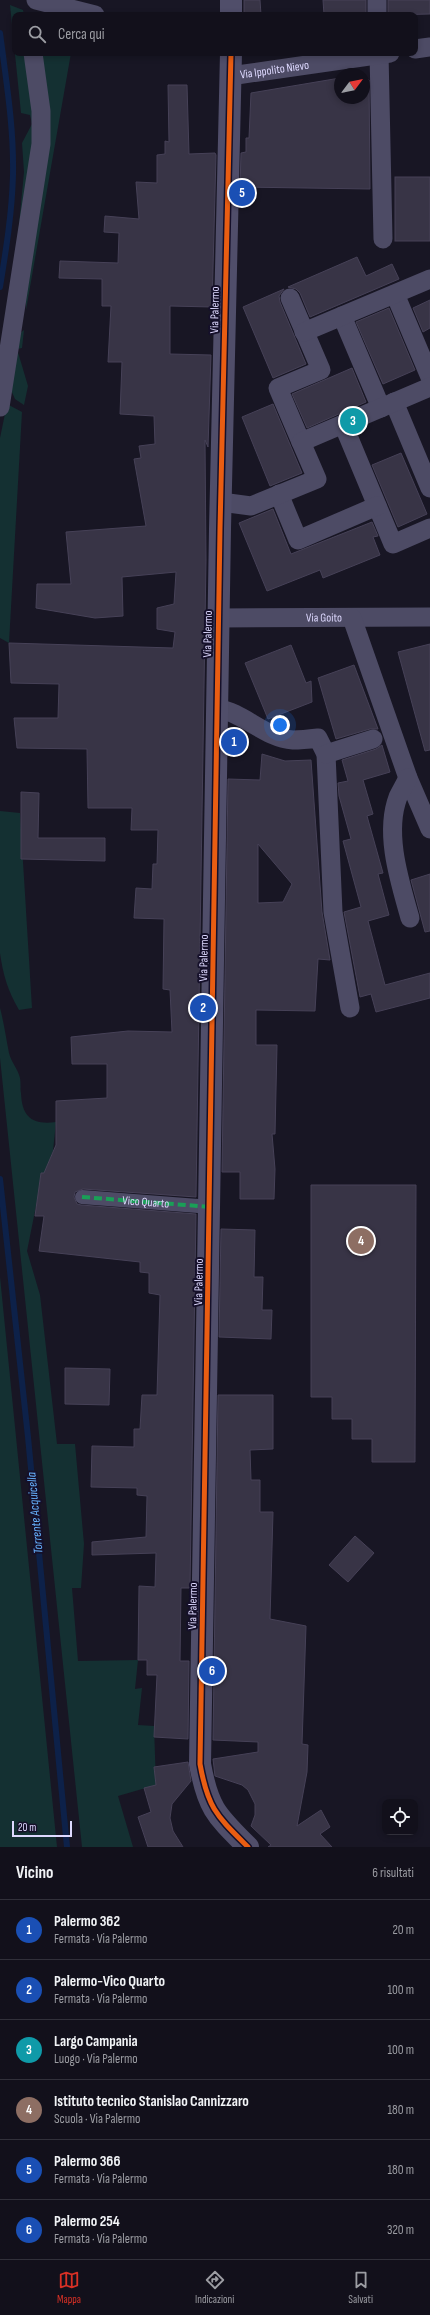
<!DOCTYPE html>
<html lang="it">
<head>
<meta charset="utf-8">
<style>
	body { margin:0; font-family:"Sofia Sans Condensed",sans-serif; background:#1f1e28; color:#f1f3f6 }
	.controls { position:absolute; right:12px; bottom:12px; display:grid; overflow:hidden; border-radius:8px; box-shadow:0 2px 6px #0003 }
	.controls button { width:36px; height:36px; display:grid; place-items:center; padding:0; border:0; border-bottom:1px solid #31303a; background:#12101b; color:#f1f3f6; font:20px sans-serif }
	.compass { position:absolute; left:334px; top:68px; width:36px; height:36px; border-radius:50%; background:#12101b; box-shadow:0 2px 6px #0003; rotate:58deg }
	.scale { position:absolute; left:12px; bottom:10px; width:60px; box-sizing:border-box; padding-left:4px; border:2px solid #ded9ff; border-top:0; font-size:11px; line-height:14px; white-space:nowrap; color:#ded9ff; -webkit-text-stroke:3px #15102a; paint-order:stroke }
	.you { position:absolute; left:280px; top:725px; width:14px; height:14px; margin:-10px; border:3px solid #fff; border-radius:50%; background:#1a73e8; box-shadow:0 0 0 6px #1a73e833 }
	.badge { display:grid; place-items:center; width:26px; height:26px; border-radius:50%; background:#d93025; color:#fff; font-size:13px; font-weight:700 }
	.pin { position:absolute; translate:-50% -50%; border:2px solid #fff; box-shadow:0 1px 4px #0006 }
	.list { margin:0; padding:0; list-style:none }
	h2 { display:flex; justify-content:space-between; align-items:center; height:52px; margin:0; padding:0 16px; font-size:17px }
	h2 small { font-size:13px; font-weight:400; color:#9c9da3 }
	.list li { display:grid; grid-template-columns:26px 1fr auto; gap:12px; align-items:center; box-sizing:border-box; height:60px; padding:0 16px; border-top:1px solid #31303a }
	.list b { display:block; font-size:15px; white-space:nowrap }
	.list p { margin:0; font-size:13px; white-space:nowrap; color:#9c9da3 }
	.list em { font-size:13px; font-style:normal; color:#9c9da3 }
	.icon { flex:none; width:22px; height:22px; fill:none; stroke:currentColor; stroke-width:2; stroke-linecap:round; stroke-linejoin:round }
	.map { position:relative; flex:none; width:430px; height:1847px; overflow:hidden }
	.search { position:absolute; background:#12101b; box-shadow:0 2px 6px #0003; left:12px; right:12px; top:12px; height:44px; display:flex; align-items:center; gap:10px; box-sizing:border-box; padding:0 14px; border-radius:8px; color:#9c9da3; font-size:15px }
	.sheet { height:412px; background:#12101b }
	nav { display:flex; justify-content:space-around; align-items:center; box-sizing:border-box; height:56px; border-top:1px solid #31303a; background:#12101b; font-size:11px; color:#9c9da3 }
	nav a { display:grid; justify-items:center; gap:2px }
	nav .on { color:#d93025 }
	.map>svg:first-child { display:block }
	.green { fill:#143032 }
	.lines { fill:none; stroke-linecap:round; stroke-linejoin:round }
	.stream { stroke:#0d2149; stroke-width:6 }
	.building { fill:#383446; stroke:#464157; fill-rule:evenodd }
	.pedestrian { stroke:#4d4b65; stroke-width:14 }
	.minor { stroke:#4d4b65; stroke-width:19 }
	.secondary { stroke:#504e6a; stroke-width:22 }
	.quiet { stroke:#1a9f57; stroke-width:4; stroke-dasharray:8 4; stroke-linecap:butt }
	.cycleway-casing { stroke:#15102a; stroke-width:8 }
	.cycleway { stroke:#e95d12; stroke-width:5 }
	.labels { text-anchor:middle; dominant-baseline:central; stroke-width:4; stroke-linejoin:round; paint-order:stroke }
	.street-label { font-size:12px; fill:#ded9ff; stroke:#15102a }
	.water-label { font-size:13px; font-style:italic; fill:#67b3ff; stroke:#15102a }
</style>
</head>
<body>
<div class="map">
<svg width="430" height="1847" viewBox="0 0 430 1847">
	<rect width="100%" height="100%" fill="#181624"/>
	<g class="green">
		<polygon points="10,5 23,10 24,15 15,15 15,53 28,53 37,125 18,235 24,172 22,143 32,124 30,115 21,113"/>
		<polygon points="37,53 71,53 26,310 26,283"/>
		<polygon points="24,330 22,348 17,349 28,386 24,405 15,399 11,390 19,334"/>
		<polygon points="7,404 22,412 9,643 0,638 0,438"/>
		<path d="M0,811L20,813L32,1008L19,1010C8,991 3,975 0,953Z"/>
		<path d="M0,1008C4,1023 6,1038 9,1053C11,1062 18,1069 20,1078C21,1083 20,1089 21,1093C22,1118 33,1125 56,1122L53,1151L45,1173H41L38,1196L27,1251L40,1295L57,1444H75L84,1544L81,1588H72L78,1661L138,1660L135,1689L142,1688L138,1725L154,1726L156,1785L118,1796L133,1847H82L0,1058Z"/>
		<polygon points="0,1277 57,1847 0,1847"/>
	</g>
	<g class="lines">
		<g class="stream">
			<path d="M0,33C6,80 14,127 13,175C12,213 6,250 0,287"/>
			<polyline points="0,1179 28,1437 67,1847"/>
		</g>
	</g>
	<g class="building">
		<polygon points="244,0 260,0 261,15 244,15"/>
		<polygon points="323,0 366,0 366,15 324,15"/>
		<polygon points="388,0 430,0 430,14 388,15"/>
		<polygon points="364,77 366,77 369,80 370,189 240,187 241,153 246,152 246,138 249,138 251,93 340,78 340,98 364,98"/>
		<polygon points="168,85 187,85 189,154 215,153 216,155 212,307 170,306 170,354 211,355 208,447 205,440 206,560 196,1197 83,1189 75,1192 74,1197 77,1204 81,1205 196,1214 190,1588 181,1588 180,1661 189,1661 188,1739 154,1737 157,1675 147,1675 147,1660 138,1660 139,1586 155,1587 156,1553 92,1555 92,1542 146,1537 147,1496 137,1495 137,1488 91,1487 92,1446 134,1447 134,1429 140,1429 142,1395 157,1395 160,1295 149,1293 149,1273 140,1272 140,1262 39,1251 44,1216 35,1216 41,1173 44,1173 56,1145 56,1101 107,1098 107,1064 72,1064 71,1037 128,1031 172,1032 170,990 163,989 164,919 134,918 136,888 152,889 153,864 157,864 158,830 131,830 132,808 88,808 87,749 17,748 14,718 58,718 59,684 11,683 9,643 173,648 175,632 157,629 157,608 174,604 176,572 122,577 123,616 95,618 36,608 37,584 71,584 66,532 146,526 134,459 141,458 139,446 155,444 154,416 120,414 122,362 108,362 111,306 102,306 102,279 59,278 60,261 118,263 119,233 104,232 105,216 139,219 136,182 157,183 157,155 165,154 165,141 169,142"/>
		<rect x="395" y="177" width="35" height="64"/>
		<polygon points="357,257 366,276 392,264 399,279 310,317 300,293 296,289 288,287"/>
		<polygon points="284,289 279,296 280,302 306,364 273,378 243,307"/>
		<polygon points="430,300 430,328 423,332 413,308"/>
		<polygon points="389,308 415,370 383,384 356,322"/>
		<polygon points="352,368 366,402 307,428 292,394"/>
		<polygon points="273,404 302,473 270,486 242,417"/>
		<polygon points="401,453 427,514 398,527 372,465"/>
		<polygon points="273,509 291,554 372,522 378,536 373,537 380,555 323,578 320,570 267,591 239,523"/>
		<polygon points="430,644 430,750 425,751 398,652"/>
		<polygon points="291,645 306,683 311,681 312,702 268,719 245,663"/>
		<polygon points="354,665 378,729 370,729 336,739 318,678"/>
		<polygon points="382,745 390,772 363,780 373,814 367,816 383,873 378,874 389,915 368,921 385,985 430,973 430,998 376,1012 371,994 360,997 344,912 361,907 343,841 351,839 339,796 338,783 348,781 342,760 376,749"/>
		<path d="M262,754L285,761L311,760L322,912L330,960L318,959L315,1011L256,1010V1045H277L275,1134H272L275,1169L274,1199H240V1172H222L228,779L260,780ZM258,844L292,884L283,902L258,903Z"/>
		<polygon points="21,792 39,793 38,838 105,838 105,861 21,859"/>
		<polygon points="430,874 430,931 425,932 411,880"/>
		<polygon points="311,1185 416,1185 415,1462 372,1462 372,1439 352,1439 352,1419 332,1419 332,1397 311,1397"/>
		<polygon points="221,1229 255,1230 254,1277 263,1277 262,1310 272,1310 271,1339 219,1337"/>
		<polygon points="65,1368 110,1369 109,1405 65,1404"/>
		<polygon points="218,1395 273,1395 273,1449 250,1450 251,1480 260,1480 260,1512 273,1512 270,1619 306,1626 302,1744 308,1745 307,1772 297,1826 321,1810 330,1827 320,1834 332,1847 268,1847 271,1845 251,1826 255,1815 255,1804 248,1790 242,1785 215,1776 213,1759 258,1752 258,1742 213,1740"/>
		<polygon points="355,1536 374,1553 348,1582 329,1565"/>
		<polygon points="188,1762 191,1781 172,1804 170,1818 173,1831 183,1847 148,1847 138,1817 151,1812 144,1788 156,1785 154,1767"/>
	</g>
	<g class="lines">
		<polyline class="pedestrian" points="82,1197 211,1207"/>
		<g class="minor">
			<polyline points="36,0 95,15"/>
			<polyline points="377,0 377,15"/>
			<polyline points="415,49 430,47"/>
			<polyline points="379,53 383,239"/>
			<path id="s1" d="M230,76L390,53"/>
			<polyline points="395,294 430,377"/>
			<polyline points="290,298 321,370 278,388 301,442"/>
			<polyline points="342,316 381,408"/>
			<polyline points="304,332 430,279"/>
			<polyline points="394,402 430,488"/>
			<polyline points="0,407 41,144 41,111 33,53"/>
			<polyline points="343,424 393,544 430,528"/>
			<polyline points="279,494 298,540 377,506"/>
			<polyline points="221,502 251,506 317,479 301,442 430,387"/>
			<path id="s2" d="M218,618L430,617"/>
			<polyline points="352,618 408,778 430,829"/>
			<path d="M217,708C244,713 265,738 293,740C301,740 310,739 318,738L326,754L333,912L350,1008"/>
			<polyline points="326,754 373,739"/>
			<path d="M408,778C405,784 401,791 398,797C384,834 400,882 410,918"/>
		</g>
		<g class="secondary">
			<polyline points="231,15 231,0"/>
			<path d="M231,53L220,529L200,1764C208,1809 217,1816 248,1847"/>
		</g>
		<path class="quiet" id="s3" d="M82,1197L211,1207"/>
		<g class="cycleway-casing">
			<path id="cycleway" d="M231,53L220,529L200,1764C208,1809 217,1816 248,1847"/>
		</g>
		<use href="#cycleway" class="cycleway"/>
	</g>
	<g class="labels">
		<g class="street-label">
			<text stroke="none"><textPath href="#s1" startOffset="45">Via Ippolito Nievo</textPath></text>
			<text transform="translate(215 310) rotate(-89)">Via Palermo</text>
			<text stroke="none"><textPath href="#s2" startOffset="106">Via Goito</textPath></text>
			<text transform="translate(208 634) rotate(-89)">Via Palermo</text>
			<text transform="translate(204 958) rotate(-89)">Via Palermo</text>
			<text stroke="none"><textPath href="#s3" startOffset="64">Vico Quarto</textPath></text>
			<text transform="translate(199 1282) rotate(-89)">Via Palermo</text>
			<text transform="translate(193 1606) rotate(-89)">Via Palermo</text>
		</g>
		<g class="water-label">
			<text transform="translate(35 1513) rotate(-95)">Torrente Acquicella</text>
		</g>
	</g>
</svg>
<div class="controls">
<button><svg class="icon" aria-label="locate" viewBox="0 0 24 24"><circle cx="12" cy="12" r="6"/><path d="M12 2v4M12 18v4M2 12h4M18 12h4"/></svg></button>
</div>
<svg class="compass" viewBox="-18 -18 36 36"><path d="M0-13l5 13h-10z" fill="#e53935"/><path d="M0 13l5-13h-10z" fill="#9c9da3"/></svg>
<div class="scale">20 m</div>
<div class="you"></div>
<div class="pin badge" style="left:234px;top:742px;background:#1a4fb4">1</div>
<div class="pin badge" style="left:203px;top:1008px;background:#1a4fb4">2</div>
<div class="pin badge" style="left:353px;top:421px;background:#0f9aa8">3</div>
<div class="pin badge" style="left:361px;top:1241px;background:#8d6e63">4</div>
<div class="pin badge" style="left:242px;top:193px;background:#1a4fb4">5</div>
<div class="pin badge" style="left:212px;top:1671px;background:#1a4fb4">6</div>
<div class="search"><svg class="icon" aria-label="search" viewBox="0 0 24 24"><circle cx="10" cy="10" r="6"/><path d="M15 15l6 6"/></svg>Cerca qui</div>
</div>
<section class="sheet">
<h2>Vicino<small>6 risultati</small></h2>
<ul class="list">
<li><span class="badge" style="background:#1a4fb4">1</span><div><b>Palermo 362</b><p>Fermata · Via Palermo</p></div><em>20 m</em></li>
<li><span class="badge" style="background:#1a4fb4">2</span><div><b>Palermo-Vico Quarto</b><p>Fermata · Via Palermo</p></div><em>100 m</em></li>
<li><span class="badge" style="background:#0f9aa8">3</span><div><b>Largo Campania</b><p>Luogo · Via Palermo</p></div><em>100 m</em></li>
<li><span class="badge" style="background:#8d6e63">4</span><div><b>Istituto tecnico Stanislao Cannizzaro</b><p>Scuola · Via Palermo</p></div><em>180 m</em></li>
<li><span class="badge" style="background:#1a4fb4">5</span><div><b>Palermo 366</b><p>Fermata · Via Palermo</p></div><em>180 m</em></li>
<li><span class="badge" style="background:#1a4fb4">6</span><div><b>Palermo 254</b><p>Fermata · Via Palermo</p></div><em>320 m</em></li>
</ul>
</section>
<nav>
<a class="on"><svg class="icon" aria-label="map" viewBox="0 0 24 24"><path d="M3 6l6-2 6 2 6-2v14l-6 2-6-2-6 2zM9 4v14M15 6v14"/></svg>Mappa</a>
<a><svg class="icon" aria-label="directions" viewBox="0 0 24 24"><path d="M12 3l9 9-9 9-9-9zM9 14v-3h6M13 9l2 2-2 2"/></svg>Indicazioni</a>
<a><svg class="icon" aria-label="saved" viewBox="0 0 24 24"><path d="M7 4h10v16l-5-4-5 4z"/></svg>Salvati</a>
</nav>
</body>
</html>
